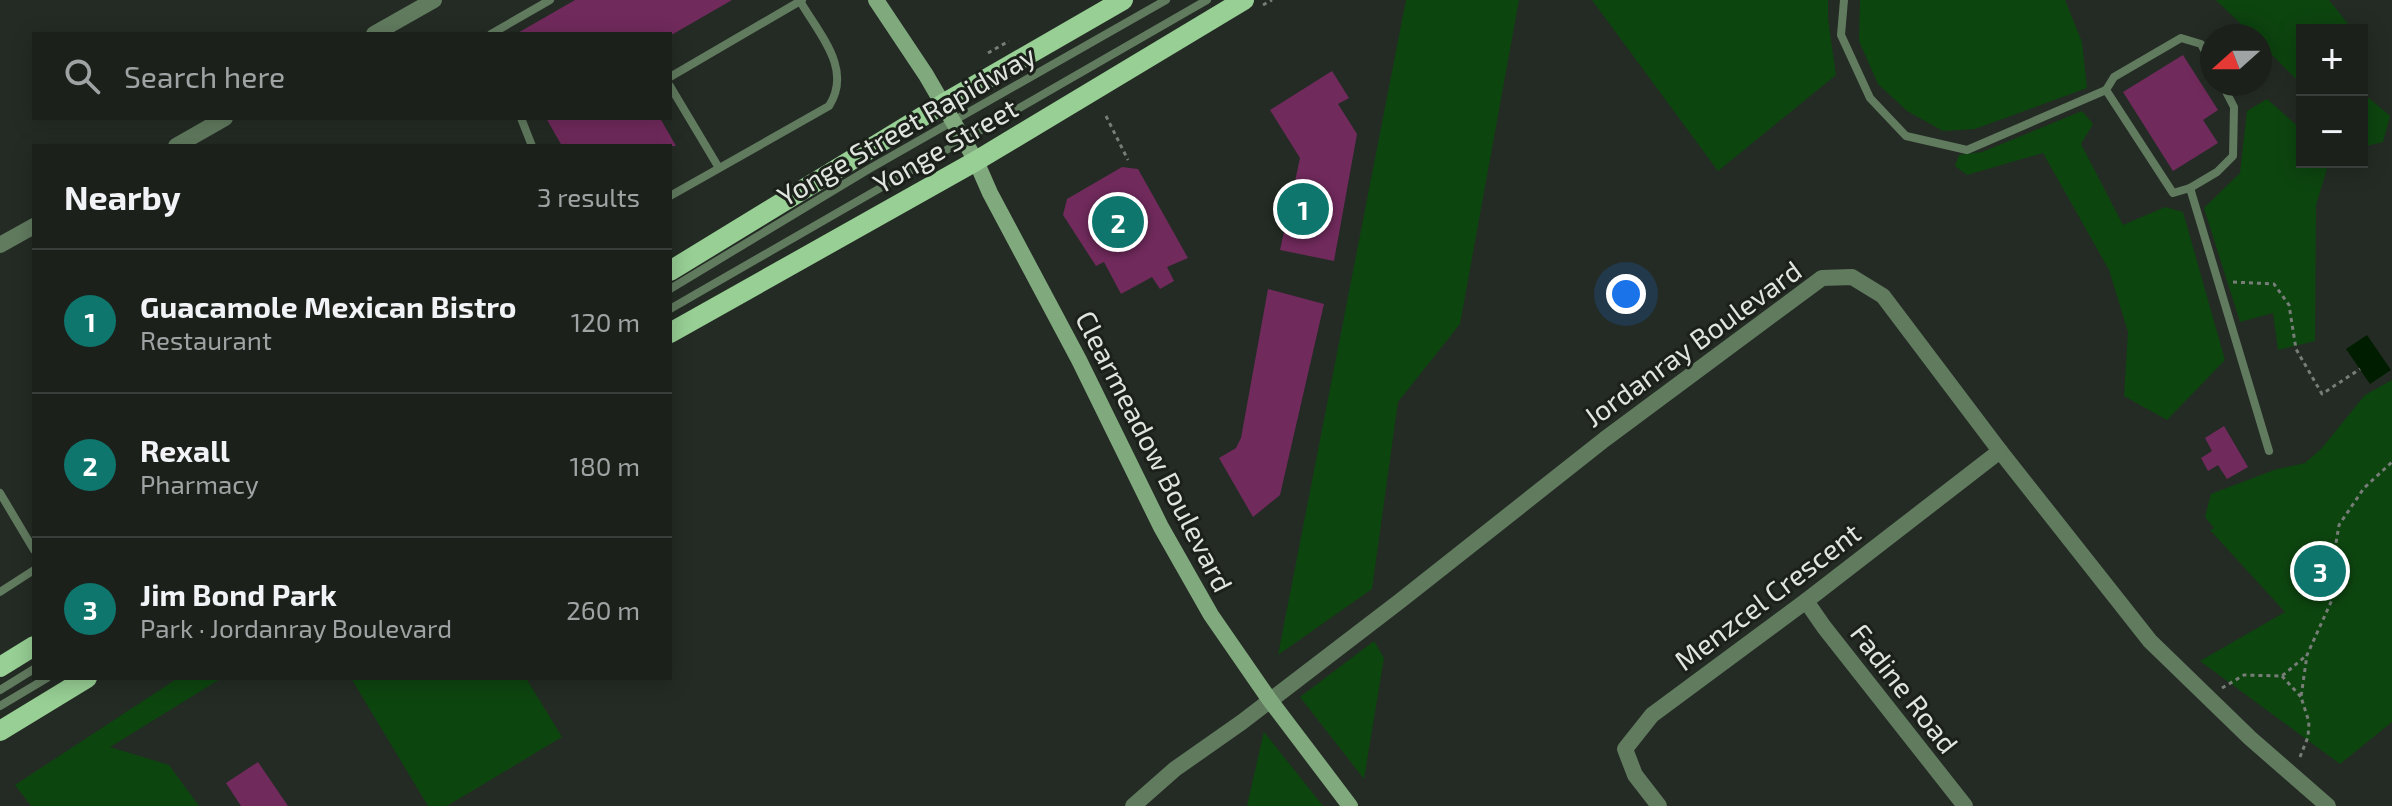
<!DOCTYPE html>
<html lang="en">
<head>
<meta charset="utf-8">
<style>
	body { margin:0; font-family:"Exo 2",sans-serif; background:#282d28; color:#f1f3f6 }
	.controls { position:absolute; right:24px; top:24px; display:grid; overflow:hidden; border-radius:0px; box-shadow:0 4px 20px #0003 }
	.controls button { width:72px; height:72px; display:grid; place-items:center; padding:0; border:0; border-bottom:2px solid #393e3a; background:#1b201b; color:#f1f3f6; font:40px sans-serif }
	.compass { position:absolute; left:2200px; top:24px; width:72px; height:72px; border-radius:50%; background:#1b201b; box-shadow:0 4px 20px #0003; rotate:249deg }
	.you { position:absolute; left:1626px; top:294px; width:28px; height:28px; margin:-20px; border:6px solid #fff; border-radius:50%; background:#1a73e8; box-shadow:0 0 0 12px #1a73e833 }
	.badge { display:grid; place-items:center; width:52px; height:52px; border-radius:50%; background:#0f766e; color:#fff; font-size:26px; font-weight:700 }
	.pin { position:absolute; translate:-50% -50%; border:4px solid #fff; box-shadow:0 2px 8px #0006 }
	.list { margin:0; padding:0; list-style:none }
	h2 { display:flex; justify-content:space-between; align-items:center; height:104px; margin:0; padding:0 32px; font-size:34px }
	h2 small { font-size:26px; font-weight:400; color:#a0a3a3 }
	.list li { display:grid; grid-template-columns:52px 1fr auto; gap:24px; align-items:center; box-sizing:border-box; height:144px; padding:0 32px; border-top:2px solid #393e3a }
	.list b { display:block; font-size:30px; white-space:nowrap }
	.list p { margin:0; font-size:26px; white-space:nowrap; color:#a0a3a3 }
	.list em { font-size:26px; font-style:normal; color:#a0a3a3 }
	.icon { flex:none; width:44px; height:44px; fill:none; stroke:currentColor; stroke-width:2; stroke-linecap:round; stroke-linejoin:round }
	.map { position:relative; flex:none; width:2392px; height:806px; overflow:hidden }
	.search { position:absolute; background:#1b201b; box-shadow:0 4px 20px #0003; left:32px; top:32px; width:640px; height:88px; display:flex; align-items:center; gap:20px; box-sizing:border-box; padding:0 28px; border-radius:0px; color:#a0a3a3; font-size:30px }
	.panel { position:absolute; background:#1b201b; box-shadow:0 4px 20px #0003; left:32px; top:144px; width:640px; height:536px; border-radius:0px }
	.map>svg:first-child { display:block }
	.green { fill:#0d450f }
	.water { fill:#001d00 }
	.building { fill:#702a5c }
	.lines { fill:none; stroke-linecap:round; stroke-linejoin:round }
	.path { stroke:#777d77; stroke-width:3; stroke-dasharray:4 4; stroke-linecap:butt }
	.lane { stroke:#617b5f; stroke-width:8 }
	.street { stroke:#617b5f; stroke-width:16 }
	.secondary { stroke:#80aa7d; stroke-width:16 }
	.primary { stroke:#97cf94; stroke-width:20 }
	.labels { text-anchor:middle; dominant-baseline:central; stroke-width:6; stroke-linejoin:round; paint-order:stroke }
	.street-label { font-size:28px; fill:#e1e5e0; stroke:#1b211a }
</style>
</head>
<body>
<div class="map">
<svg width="2392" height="806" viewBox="0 0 2392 806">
	<rect width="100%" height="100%" fill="#242b24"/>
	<g class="green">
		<polygon points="1406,0 1519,0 1460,324 1398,402 1372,589 1278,655"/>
		<polygon points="1592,0 1828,0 1828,19 1836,75 1718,171"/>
		<polygon points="1860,0 2065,0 2082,42 2087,88 1975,129 1943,131 1907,111 1878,84 1859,41"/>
		<polygon points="2216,0 2329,0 2353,30 2302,30 2302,85 2260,43 2260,36 2253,36"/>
		<polygon points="2369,98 2390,116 2383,142 2362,147 2362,102"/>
		<polygon points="2267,99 2302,130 2302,162 2329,162 2316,205 2315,341 2278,350 2273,313 2240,322 2204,208 2240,173 2247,111"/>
		<polygon points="2082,111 2093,124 2081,144 2123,225 2165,207 2183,212 2225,360 2167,420 2124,396 2128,332 2109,270 2043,153 1967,175 1955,166 1959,155 1982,152"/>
		<polygon points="2392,380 2392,722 2340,764 2200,661 2285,612 2210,530 2214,528 2205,517 2211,494 2274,470 2305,463 2321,449 2365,395"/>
		<polygon points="1374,641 1384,658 1364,779 1300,697"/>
		<polygon points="178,678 222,678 110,747 169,765 199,806 31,806 15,785"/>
		<polygon points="351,678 526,678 562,737 447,806 428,806"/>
		<polygon points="1264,731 1264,732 1323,806 1247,806"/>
	</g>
	<polygon class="water" points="2367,335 2391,370 2370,384 2346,349"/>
	<g class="building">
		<polygon points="575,0 732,0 673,34 516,34"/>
		<polygon points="2183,55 2218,110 2203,120 2218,143 2173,171 2123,92"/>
		<polygon points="1332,71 1349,98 1338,104 1357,134 1334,261 1280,250 1300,158 1270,110"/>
		<polygon points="546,118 660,118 676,146 562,146"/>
		<polygon points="1122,167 1138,169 1188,258 1167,267 1174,281 1160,289 1152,277 1121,294 1104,262 1096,266 1063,215 1067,199"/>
		<polygon points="1268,289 1324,304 1280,495 1253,517 1219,458 1236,448 1241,438"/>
		<polygon points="2224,426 2248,467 2227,479 2218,465 2208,471 2201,458 2212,451 2205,438"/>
		<polygon points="258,762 288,806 241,806 226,783"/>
	</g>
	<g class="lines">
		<g class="path">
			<polyline points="1263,5 1272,0"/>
			<polyline points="988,53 1009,41"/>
			<polyline points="1106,116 1128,160"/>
			<polyline points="2233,282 2274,284 2289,305 2296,349 2322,394 2360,369"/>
			<polyline points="2282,676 2301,697"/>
			<polyline points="2222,688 2244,675 2282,676 2307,655"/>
			<polyline points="2300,757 2308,737 2309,722 2301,697 2307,655 2336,591 2334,555 2339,525 2364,488 2392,462"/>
		</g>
		<g class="lane">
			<polyline points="1844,0 1841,35 1870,98 1906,136 1967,150 2106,90 2173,193 2190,188 2269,451"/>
			<polyline points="491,34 550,0"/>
			<polyline points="670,77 802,0"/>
			<polyline points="670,86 719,168"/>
			<polyline points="2106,90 2114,77 2181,38 2201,44 2212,65"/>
			<polyline points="521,118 532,146"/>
			<polyline points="2190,188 2217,172 2233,156 2234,107 2222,84"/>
			<path d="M670,196L829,106C853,69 819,34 800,1"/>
			<polyline points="670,289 869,169 1166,0"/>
			<polyline points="670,309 1207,0"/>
			<polyline points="0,493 34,550"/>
			<polyline points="0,592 34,570"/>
			<polyline points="0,690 34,669"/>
			<polyline points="0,706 47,678"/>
		</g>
		<g class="street">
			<polyline points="374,34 434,0"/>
			<polyline points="176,146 225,118"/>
			<polyline points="0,245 34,226"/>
			<polyline points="1806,601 1824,627 1965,806"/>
			<polyline points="1133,806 1175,769 1242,722 1400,601 1605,439 1822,278 1852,277 1883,296 2000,451 2150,641 2250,738 2328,806"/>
			<polyline points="1659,806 1635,775 1625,749 1652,715 1806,601 2000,451"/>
		</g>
		<polyline class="secondary" points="876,0 926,75 976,161 990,193 1079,360 1161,527 1211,615 1269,699 1350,806"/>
		<g class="primary">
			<polyline points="670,271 943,104 1123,0"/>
			<polyline points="670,333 976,161 1244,0"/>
			<polyline points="0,667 34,646"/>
			<polyline points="0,731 87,678"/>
		</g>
	</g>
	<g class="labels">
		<g class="street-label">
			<text transform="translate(906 125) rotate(-30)">Yonge Street Rapidway</text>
			<text transform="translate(945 145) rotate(-30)">Yonge Street</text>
			<text transform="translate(1692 343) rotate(-36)">Jordanray Boulevard</text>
			<text transform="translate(1155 451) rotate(63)">Clearmeadow Boulevard</text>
			<text transform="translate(1767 596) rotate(-37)">Menzcel Crescent</text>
			<text transform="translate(1905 688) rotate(52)">Fadine Road</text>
		</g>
	</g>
</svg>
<div class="controls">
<button>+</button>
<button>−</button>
</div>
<svg class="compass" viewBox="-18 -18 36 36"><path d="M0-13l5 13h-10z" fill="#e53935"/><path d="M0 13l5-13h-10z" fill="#a0a3a3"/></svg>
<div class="you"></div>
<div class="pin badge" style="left:1303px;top:209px">1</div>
<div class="pin badge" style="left:1118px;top:222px">2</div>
<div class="pin badge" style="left:2320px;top:571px">3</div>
<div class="search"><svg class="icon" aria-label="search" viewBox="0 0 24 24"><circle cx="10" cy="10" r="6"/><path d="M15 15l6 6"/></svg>Search here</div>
<section class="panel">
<h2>Nearby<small>3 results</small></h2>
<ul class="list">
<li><span class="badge">1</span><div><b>Guacamole Mexican Bistro</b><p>Restaurant</p></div><em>120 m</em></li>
<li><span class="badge">2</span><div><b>Rexall</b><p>Pharmacy</p></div><em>180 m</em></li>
<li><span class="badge">3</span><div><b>Jim Bond Park</b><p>Park · Jordanray Boulevard</p></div><em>260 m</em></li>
</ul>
</section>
</div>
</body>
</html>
